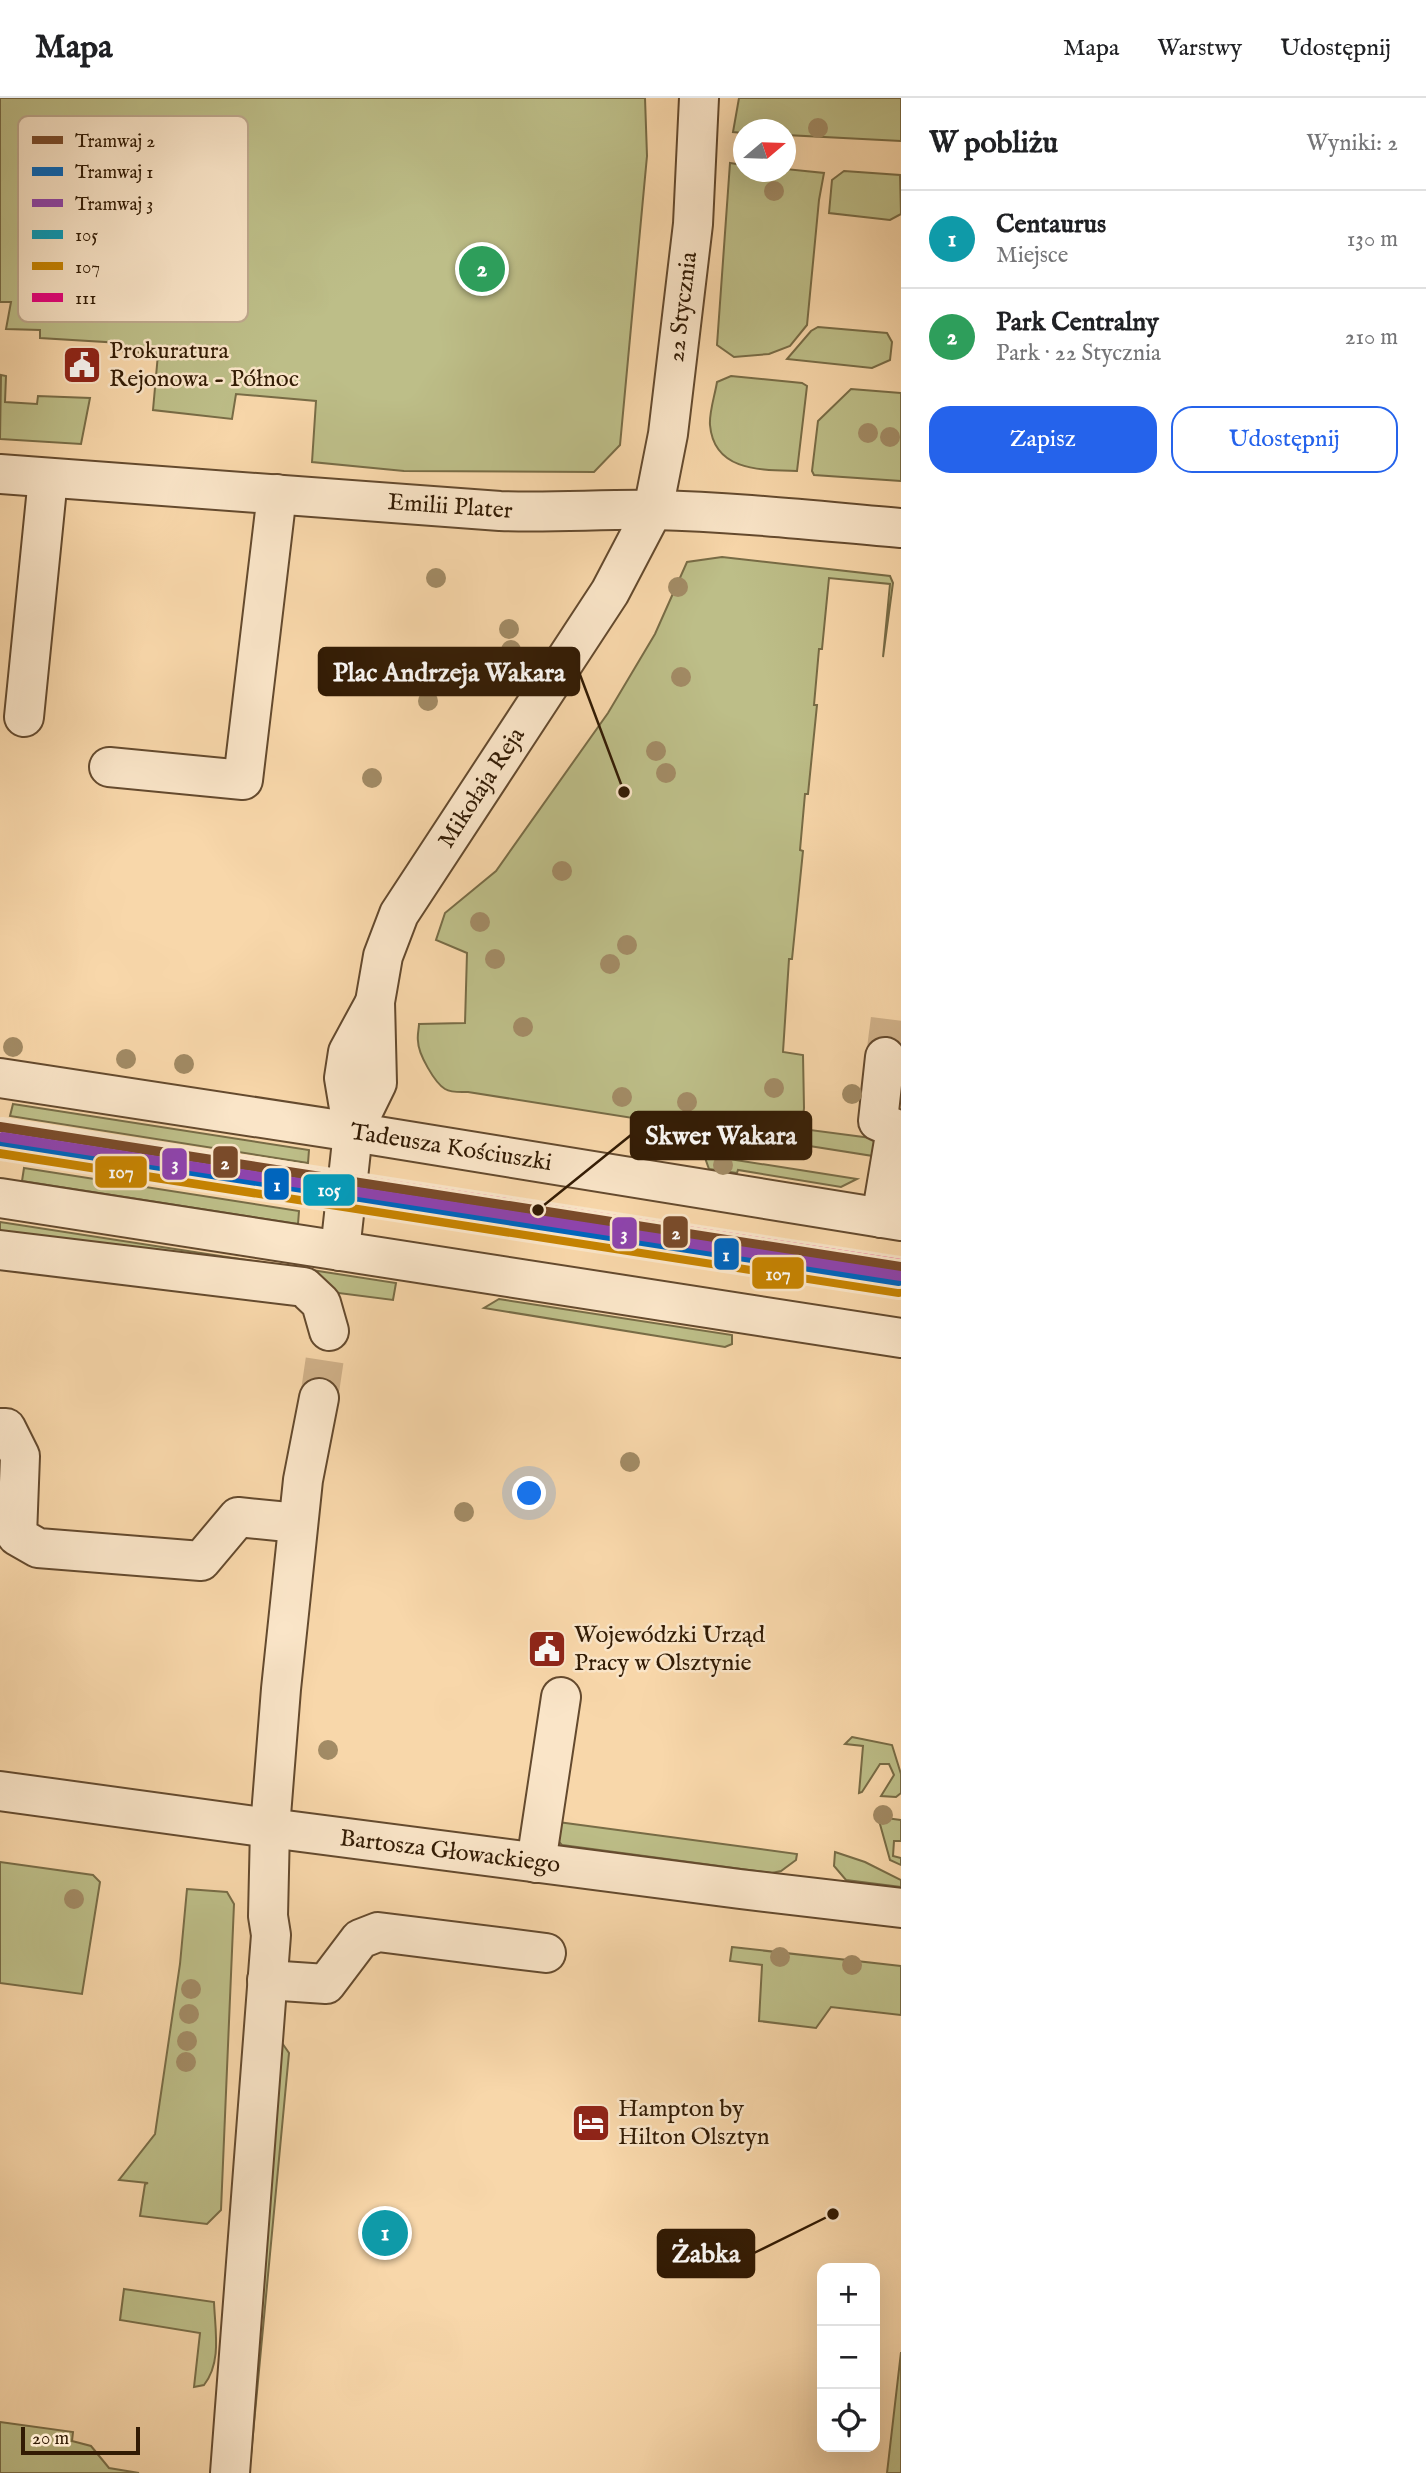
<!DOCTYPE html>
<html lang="pl">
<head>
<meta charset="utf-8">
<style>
	body { margin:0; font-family:"IM FELL English",serif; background:#f2f2f2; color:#202124 }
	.controls { position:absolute; right:21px; bottom:21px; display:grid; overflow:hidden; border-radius:14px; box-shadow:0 7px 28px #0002 }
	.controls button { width:63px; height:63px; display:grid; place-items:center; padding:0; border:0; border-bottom:2px solid #e0e0e0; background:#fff; color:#202124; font:35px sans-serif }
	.compass { position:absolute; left:733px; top:21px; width:63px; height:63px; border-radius:50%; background:#fff; box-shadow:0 7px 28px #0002; rotate:71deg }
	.scale { position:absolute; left:21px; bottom:18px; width:119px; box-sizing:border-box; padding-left:7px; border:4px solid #321b04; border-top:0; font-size:19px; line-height:24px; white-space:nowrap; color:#321b04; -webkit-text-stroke:5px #fae5c8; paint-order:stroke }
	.you { position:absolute; left:530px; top:1396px; width:24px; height:24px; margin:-18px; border:5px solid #fff; border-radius:50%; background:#1a73e8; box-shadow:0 0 0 10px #1a73e833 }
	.badge { display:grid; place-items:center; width:46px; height:46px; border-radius:50%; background:#2563eb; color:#fff; font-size:23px; font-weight:700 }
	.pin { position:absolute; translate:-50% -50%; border:4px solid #fff; box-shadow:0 2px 7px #0006 }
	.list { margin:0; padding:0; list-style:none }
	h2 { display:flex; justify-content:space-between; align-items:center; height:91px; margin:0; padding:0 28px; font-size:30px }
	h2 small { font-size:23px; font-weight:400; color:#757577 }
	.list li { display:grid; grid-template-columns:46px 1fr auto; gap:21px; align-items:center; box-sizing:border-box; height:98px; padding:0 28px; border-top:2px solid #e0e0e0 }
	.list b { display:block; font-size:26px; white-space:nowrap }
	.list p { margin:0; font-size:23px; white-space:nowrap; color:#757577 }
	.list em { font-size:23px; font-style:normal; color:#757577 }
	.actions { display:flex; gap:14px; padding:21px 28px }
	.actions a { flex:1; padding:16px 0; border:2px solid #2563eb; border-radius:21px; text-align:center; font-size:24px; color:#2563eb }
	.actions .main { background:#2563eb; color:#fff }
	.icon { flex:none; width:38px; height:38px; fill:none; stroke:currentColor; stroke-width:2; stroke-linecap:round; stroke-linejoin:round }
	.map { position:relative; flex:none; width:901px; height:2375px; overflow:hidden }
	header { display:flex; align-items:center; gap:42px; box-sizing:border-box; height:98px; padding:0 35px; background:#fff; border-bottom:2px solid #e0e0e0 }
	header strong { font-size:33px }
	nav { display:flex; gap:38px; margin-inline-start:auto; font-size:24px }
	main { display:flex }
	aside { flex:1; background:#fff }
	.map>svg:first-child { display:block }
	.green { fill:#bdbe88; stroke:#786c46; stroke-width:2 }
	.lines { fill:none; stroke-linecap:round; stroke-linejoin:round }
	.minor-tunnel { stroke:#d0b189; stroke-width:38; stroke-dasharray:38 19; stroke-linecap:butt }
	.minor-casing { stroke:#644a2e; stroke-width:42 }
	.minor { stroke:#fae5c8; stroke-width:38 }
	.bus-1-casing { stroke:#fae5c8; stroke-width:16 }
	.bus-2-casing { stroke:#fae5c8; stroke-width:16 }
	.bus-3-casing { stroke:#fae5c8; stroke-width:16 }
	.bus-1 { stroke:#059bba; stroke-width:10 }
	.bus-2 { stroke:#c68301; stroke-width:10 }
	.bus-3 { stroke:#e5007d; stroke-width:10 }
	.tram-1-casing { stroke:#fae5c8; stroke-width:16 }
	.tram-2-casing { stroke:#fae5c8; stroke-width:16 }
	.tram-3-casing { stroke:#fae5c8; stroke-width:16 }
	.tram-1 { stroke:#7a4b2a; stroke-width:10 }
	.tram-2 { stroke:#0065bd; stroke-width:10 }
	.tram-3 { stroke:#8e44ad; stroke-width:10 }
	.tree { fill:#a28b65 }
	.labels { text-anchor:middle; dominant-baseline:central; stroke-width:5; stroke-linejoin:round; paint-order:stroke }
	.street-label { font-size:24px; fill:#321b04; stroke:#fae5c8 }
	.poi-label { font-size:24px; fill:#321b04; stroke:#fae5c8; text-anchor:start }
	.key { fill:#fae5c8; stroke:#bea88d; stroke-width:2 }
	.key-label { font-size:19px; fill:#321b04 }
	.leader { fill:none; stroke:#321b04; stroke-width:2.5 }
	.callout-dot { fill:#321b04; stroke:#fae5c8; stroke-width:2.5 }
	.callout { fill:#321b04; stroke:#321b04; stroke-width:2.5 }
	.callout-label { font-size:26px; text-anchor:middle; font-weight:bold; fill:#fff }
	.line-badge { stroke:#fae5c8; stroke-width:2.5 }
	.badge-label { font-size:19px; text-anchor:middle; font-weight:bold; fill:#fff }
</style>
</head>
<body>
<header>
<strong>Mapa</strong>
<nav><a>Mapa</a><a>Warstwy</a><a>Udostępnij</a></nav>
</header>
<main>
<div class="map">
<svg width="901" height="2375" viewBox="0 0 901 2375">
	<rect width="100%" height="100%" fill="#f8d7aa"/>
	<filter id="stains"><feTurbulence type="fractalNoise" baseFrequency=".00286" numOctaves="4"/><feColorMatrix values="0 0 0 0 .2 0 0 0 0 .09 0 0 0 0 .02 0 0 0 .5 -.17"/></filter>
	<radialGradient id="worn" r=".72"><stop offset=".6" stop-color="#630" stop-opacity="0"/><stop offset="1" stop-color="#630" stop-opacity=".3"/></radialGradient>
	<g class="green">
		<polygon points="0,0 645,0 647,58 620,347 594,374 404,373 312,364 316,303 236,296 232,321 153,312 158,256 121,253 121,245 40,240 40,232 6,231 11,204 0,204"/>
		<polygon points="739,0 901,0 901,43 786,37 786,32 744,32 743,35 733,34"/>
		<polygon points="730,65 743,67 744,74 786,74 786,71 824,75 819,102 807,227 790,248 769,256 734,259 717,247"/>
		<polygon points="844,73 900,77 901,116 890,122 829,115 832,82"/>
		<polygon points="818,229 887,235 892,244 890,262 872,270 787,261 811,233"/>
		<polygon points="1,277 6,278 5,304 37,306 38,298 90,300 81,346 0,341"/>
		<path d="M731,278L802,285L807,288L797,373C762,372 714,374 710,327C709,314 715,297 717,284Z"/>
		<polygon points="851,291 901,295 901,383 814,377 812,373 818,323"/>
		<path d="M722,459L890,478L893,485L883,559L890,486L829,480L822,551H819L814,607H817L808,696H805L800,752L803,753L792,861H789L783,954L803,957L804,1010L802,1031L871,1040L875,1044L873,1058L468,994C461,994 452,995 445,991C435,985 418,956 418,943C417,937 419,931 419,926L465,925L467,855L436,842L445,815L496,773L608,615L655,536L687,464Z"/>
		<polygon points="13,1006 309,1052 308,1065 10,1018"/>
		<polygon points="704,1057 857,1081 841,1089 738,1072 737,1075 709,1071"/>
		<polygon points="24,1070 299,1113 298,1126 22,1083"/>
		<polygon points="0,1124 396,1185 393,1202 323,1193 0,1136"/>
		<polygon points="499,1201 732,1237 732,1246 725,1249 484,1210"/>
		<polygon points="852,1639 892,1647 901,1676 901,1695 896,1699 881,1698 894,1677 889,1666 880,1666 862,1694 859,1695 863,1648 845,1646"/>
		<polygon points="878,1719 901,1722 901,1743 894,1743 893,1758 901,1760 901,1767 890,1762"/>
		<polygon points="558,1724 797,1756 796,1762 781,1773 772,1775 562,1747 551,1736"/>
		<polygon points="835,1754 865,1764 901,1782 901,1789 846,1782 834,1768"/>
		<polygon points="0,1764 93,1777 100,1784 82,1896 0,1885"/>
		<polygon points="187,1791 227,1794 234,1806 221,2112 207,2126 140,2118 145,2086 148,2085 119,2082 155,2036 180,1866"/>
		<polygon points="732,1849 901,1868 901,1917 831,1909 816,1930 759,1923 762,1867 730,1863"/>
		<polygon points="280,1942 289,1955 251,2357 240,2361"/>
		<path d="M124,2191L214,2204C215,2232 222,2264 204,2287L194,2289L200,2235L120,2222Z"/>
		<polygon points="901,2254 901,2375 887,2375"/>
		<polygon points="0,2324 73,2334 72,2343 91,2348 109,2370 139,2375 0,2375"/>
	</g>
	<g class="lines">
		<g class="minor-tunnel">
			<polyline points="885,959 892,904"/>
			<polyline points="319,1300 329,1233"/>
		</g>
		<g class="minor-casing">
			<g id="minor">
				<path d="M0,376L500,413C552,415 603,411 655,412C737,414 819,423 901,430"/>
				<polyline points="24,619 48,380"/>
				<polyline points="109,669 243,682 277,396"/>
				<polyline points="0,980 353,1034 901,1123"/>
				<polyline points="353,1034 377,985 375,904 383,858 399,816 610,494 653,412 668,336 693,126 699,0"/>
				<path d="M0,1041C301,1085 601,1134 901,1180"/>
				<polyline points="0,1100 901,1240"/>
				<polyline points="881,1120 896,1031 878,1023 885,959"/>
				<polyline points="0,1152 304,1189 321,1205 329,1233"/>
				<polyline points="340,1153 353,1034 344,980 348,954 373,908"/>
				<polyline points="0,1330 6,1330 20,1358 17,1438 38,1450 201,1463 238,1419 298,1425"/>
				<polyline points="0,1693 270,1730 740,1791 901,1810"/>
				<polyline points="536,1765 561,1599"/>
				<polyline points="267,1882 326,1886 360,1841 378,1834 546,1855"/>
				<polyline points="230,2375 271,1837 268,1818 270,1730 281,1591 303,1382 319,1300"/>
			</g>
		</g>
		<use href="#minor" class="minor"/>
		<g class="bus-1-casing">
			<polyline id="bus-1" points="0,1041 901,1180"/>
		</g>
		<g class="bus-2-casing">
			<polyline id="bus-2" points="0,1055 899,1194"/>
		</g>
		<g class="bus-3-casing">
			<polyline id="bus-3" points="2,1027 901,1166"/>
		</g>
		<use href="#bus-1" class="bus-1"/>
		<use href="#bus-2" class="bus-2"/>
		<use href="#bus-3" class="bus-3"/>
		<g class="tram-1-casing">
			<polyline id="tram-1" points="0,1029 901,1169"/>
		</g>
		<g class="tram-2-casing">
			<polyline id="tram-2" points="0,1043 899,1183"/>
		</g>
		<g class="tram-3-casing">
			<polyline id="tram-3" points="2,1039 901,1178"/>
		</g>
		<use href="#tram-1" class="tram-1"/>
		<use href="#tram-2" class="tram-2"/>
		<use href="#tram-3" class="tram-3"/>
	</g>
	<g class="tree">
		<circle cx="818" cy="30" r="10"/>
		<circle cx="774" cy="93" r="10"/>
		<circle cx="868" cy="335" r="10"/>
		<circle cx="890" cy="339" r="10"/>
		<circle cx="436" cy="480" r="10"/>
		<circle cx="678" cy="489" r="10"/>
		<circle cx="509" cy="531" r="10"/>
		<circle cx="511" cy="552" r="10"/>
		<circle cx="681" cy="579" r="10"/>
		<circle cx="428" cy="603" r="10"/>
		<circle cx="656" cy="653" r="10"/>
		<circle cx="666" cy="675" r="10"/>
		<circle cx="372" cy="680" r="10"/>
		<circle cx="562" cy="773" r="10"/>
		<circle cx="480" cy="824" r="10"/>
		<circle cx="627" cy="847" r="10"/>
		<circle cx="495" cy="861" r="10"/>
		<circle cx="610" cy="866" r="10"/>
		<circle cx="523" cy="929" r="10"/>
		<circle cx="13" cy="949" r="10"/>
		<circle cx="126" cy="961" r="10"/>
		<circle cx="184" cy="966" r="10"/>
		<circle cx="774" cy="990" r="10"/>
		<circle cx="852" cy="996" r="10"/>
		<circle cx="622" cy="999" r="10"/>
		<circle cx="687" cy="1004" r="10"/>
		<circle cx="723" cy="1067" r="10"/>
		<circle cx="630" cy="1364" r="10"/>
		<circle cx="464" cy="1414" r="10"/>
		<circle cx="328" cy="1652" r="10"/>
		<circle cx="883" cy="1717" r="10"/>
		<circle cx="74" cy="1801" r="10"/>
		<circle cx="780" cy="1859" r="10"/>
		<circle cx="852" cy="1867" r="10"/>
		<circle cx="191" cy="1891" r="10"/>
		<circle cx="189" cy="1916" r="10"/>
		<circle cx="187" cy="1943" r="10"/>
		<circle cx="186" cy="1964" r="10"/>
	</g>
	<defs>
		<g id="civic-square" transform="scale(2.0125)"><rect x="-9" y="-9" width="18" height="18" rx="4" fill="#8f2418" stroke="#fae5c8"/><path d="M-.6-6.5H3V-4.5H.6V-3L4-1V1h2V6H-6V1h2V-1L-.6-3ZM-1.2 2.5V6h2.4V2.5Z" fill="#fff"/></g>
		<g id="hotel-square" transform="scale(2.0125)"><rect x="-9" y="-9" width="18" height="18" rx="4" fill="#8f2418" stroke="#fae5c8"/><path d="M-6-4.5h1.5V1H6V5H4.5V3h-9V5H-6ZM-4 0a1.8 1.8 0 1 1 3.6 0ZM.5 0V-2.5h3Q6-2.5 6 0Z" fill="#fff"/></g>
	</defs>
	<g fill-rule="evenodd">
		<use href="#civic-square" x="82" y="267"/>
		<use href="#civic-square" x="547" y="1551"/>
		<use href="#hotel-square" x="591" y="2025"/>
	</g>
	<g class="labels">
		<g class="street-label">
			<text transform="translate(683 209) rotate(-83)">22 Stycznia</text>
			<text transform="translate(450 409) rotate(4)">Emilii Plater</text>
			<text transform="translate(482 690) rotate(-57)">Mikołaja Reja</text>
			<text transform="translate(451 1050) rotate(9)">Tadeusza Kościuszki</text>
			<text transform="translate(450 1754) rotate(7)">Bartosza Głowackiego</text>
		</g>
		<g class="poi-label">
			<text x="109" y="253">Prokuratura<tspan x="109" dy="28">Rejonowa - Północ</tspan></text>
			<text x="574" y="1537">Wojewódzki Urząd<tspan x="574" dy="28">Pracy w Olsztynie</tspan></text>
			<text x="618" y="2011">Hampton by<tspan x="618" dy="28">Hilton Olsztyn</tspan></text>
		</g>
	</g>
	<rect x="18" y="18" width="230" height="206" rx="10" class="key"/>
	<rect x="32" y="38" width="31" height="8" fill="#7a4b2a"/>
	<rect x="32" y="69" width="31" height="9" fill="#0065bd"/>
	<rect x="32" y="101" width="31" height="8" fill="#8e44ad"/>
	<rect x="32" y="132" width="31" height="9" fill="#059bba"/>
	<rect x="32" y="164" width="31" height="8" fill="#c68301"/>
	<rect x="32" y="195" width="31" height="9" fill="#e5007d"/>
	<g class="key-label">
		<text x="75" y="49">Tramwaj 2</text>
		<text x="75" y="80">Tramwaj 1</text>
		<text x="75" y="112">Tramwaj 3</text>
		<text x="75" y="143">105</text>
		<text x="75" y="175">107</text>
		<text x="75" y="206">111</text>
	</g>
	<path class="leader" d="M624 694L579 574M538 1112L631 1037M833 2116L754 2155"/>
	<g class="callout-dot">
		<circle cx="624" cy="694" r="7"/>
		<circle cx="538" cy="1112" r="7"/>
		<circle cx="833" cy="2116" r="7"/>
	</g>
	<g class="callout">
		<rect x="319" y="550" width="260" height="47" rx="7"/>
		<rect x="631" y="1014" width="180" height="47" rx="7"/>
		<rect x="658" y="2132" width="96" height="47" rx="7"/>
	</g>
	<g class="callout-label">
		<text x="449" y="583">Plac Andrzeja Wakara</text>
		<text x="721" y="1046">Skwer Wakara</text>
		<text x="706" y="2164">Żabka</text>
	</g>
	<g class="line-badge">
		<rect x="212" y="1047" width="27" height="34" rx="7" fill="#7a4b2a"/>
		<rect x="161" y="1049" width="27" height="34" rx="7" fill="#8e44ad"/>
		<rect x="94" y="1057" width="54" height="34" rx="7" fill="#c68301"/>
		<rect x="263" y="1069" width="27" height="34" rx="7" fill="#0065bd"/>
		<rect x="302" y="1075" width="54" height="34" rx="7" fill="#059bba"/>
		<rect x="662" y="1117" width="27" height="34" rx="7" fill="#7a4b2a"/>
		<rect x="611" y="1118" width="27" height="34" rx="7" fill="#8e44ad"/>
		<rect x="713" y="1139" width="27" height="34" rx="7" fill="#0065bd"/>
		<rect x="751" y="1158" width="54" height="34" rx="7" fill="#c68301"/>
	</g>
	<g class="badge-label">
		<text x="225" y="1071">2</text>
		<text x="175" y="1072">3</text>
		<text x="121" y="1080">107</text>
		<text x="277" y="1093">1</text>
		<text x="329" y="1098">105</text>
		<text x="676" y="1141">2</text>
		<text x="624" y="1142">3</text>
		<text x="726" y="1163">1</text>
		<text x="778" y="1182">107</text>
	</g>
	<rect width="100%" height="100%" filter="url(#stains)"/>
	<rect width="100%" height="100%" fill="url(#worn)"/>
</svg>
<div class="controls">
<button>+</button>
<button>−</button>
<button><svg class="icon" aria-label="locate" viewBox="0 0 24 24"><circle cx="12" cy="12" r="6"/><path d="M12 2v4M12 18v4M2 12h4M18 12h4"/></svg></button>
</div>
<svg class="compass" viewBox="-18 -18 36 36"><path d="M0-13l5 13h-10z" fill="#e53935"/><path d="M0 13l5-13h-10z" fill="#757577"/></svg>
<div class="scale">20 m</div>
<div class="you"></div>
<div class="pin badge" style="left:385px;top:2135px;background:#0f9aa8">1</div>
<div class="pin badge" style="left:482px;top:171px;background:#2e9e5b">2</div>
</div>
<aside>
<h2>W pobliżu<small>Wyniki: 2</small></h2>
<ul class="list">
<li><span class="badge" style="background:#0f9aa8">1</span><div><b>Centaurus</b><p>Miejsce</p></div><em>130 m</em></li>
<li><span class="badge" style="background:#2e9e5b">2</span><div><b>Park Centralny</b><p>Park · 22 Stycznia</p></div><em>210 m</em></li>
</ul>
<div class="actions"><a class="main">Zapisz</a><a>Udostępnij</a></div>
</aside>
</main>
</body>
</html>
